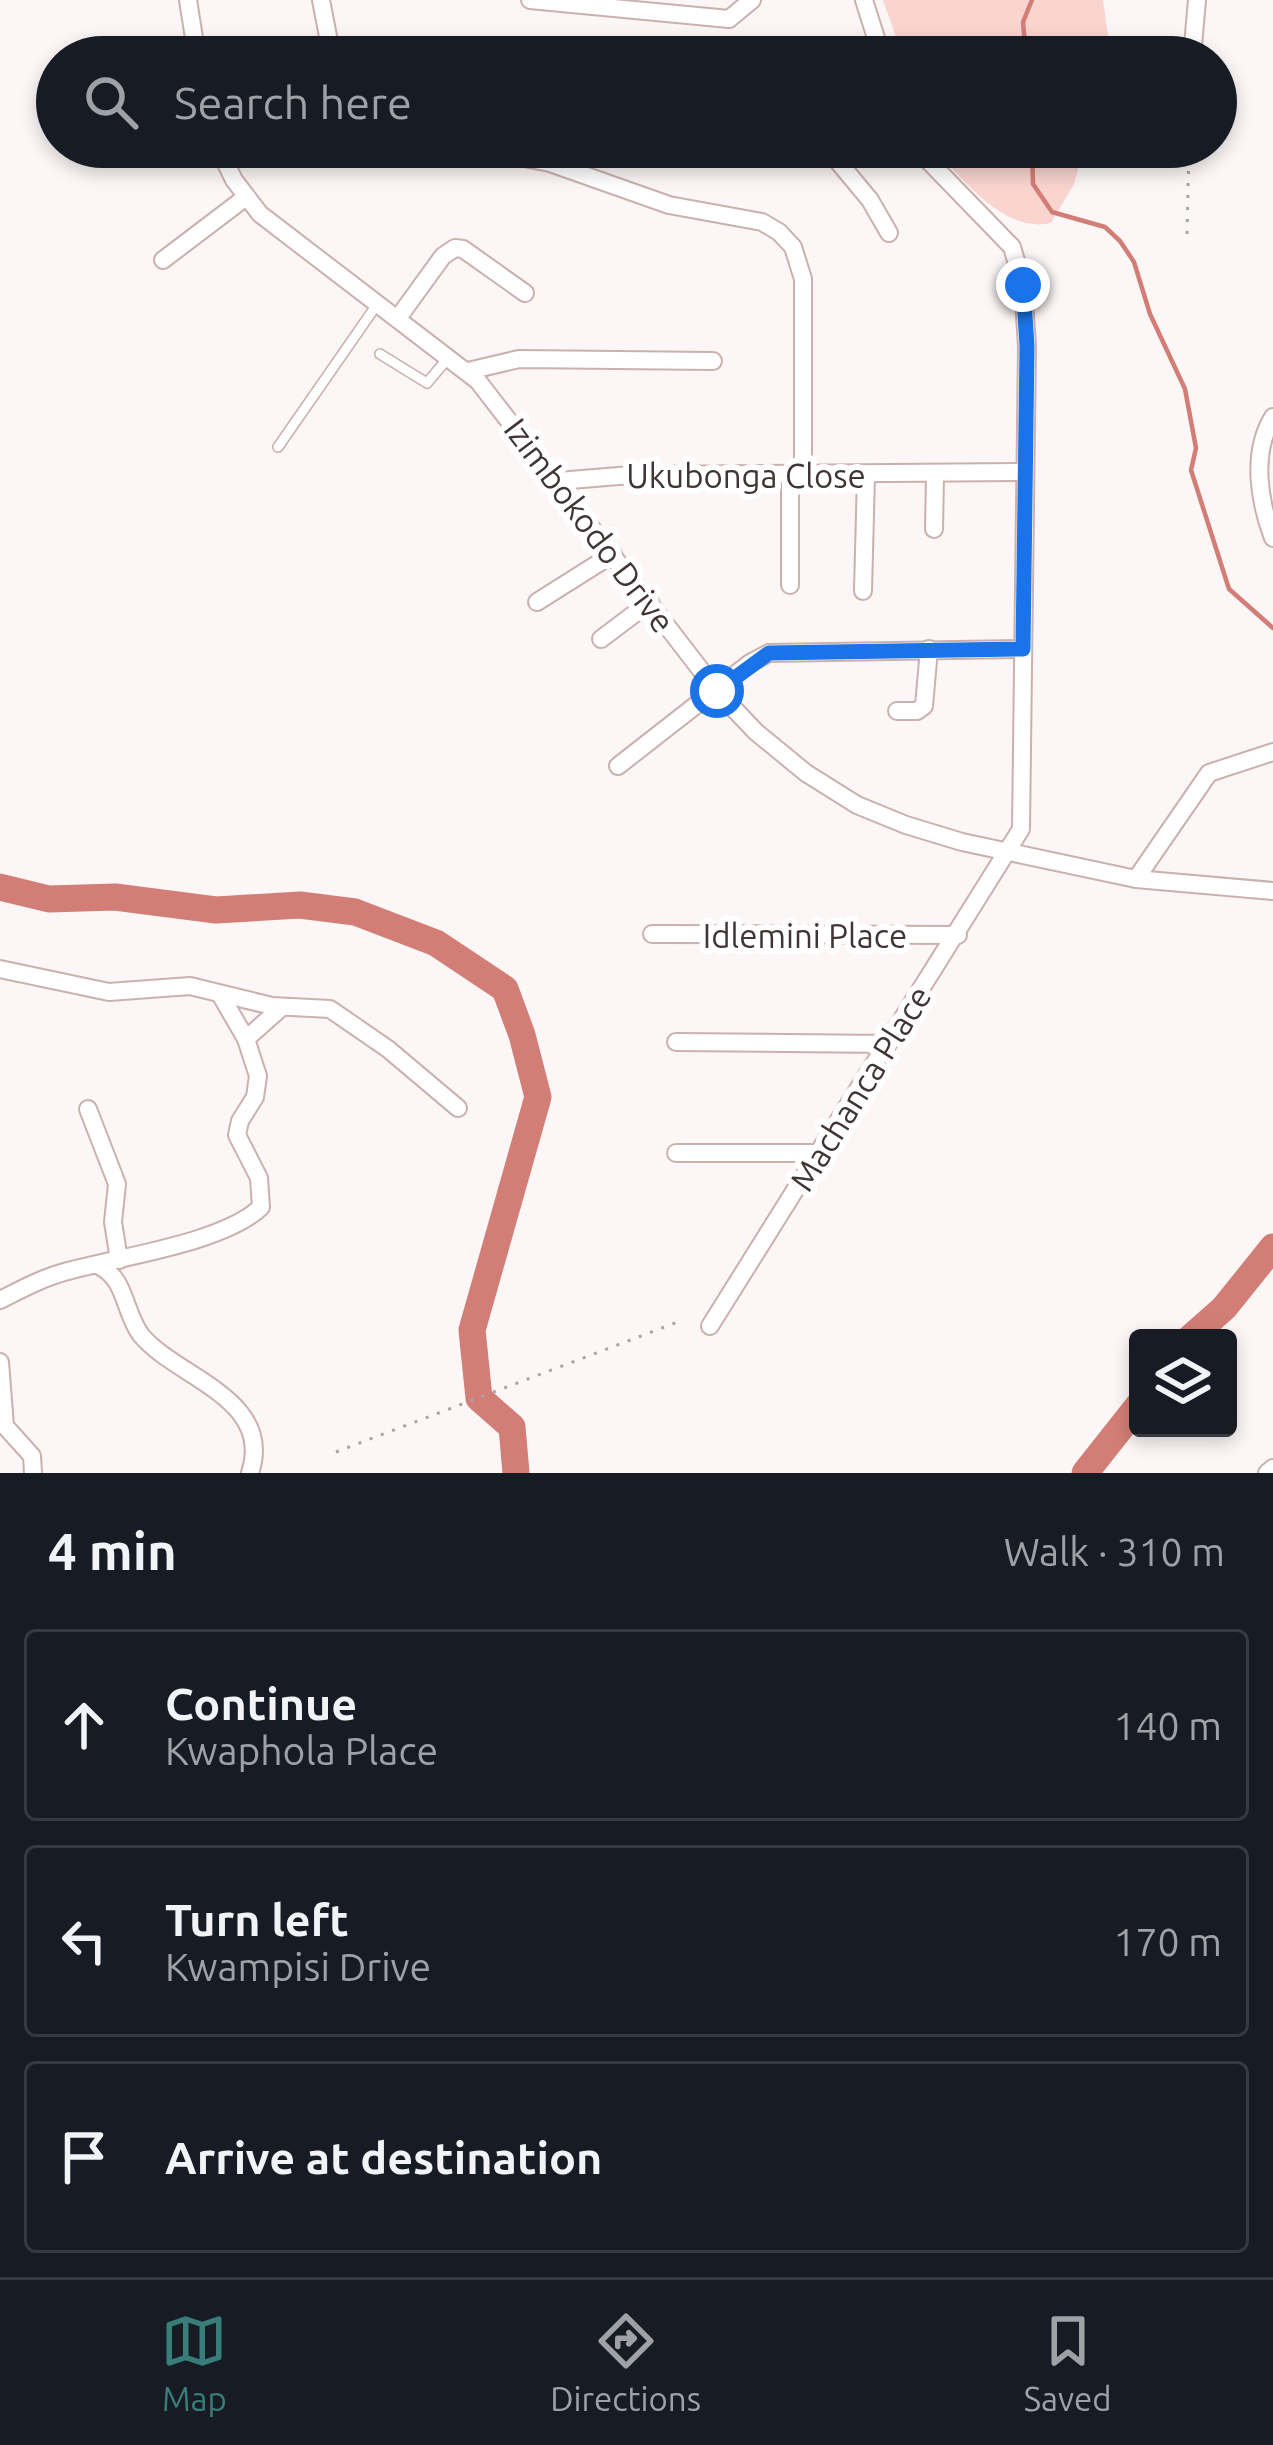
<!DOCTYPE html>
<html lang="en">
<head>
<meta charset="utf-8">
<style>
	body { margin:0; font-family:Ubuntu,sans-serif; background:#20242c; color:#f1f3f6 }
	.controls { position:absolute; right:36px; bottom:36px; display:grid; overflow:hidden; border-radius:12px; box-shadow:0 6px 18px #0003 }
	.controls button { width:108px; height:108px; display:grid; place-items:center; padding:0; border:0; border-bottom:3px solid #363941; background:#171b24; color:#f1f3f6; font:60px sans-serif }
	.stop { position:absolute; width:36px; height:36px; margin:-27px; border:9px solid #1a73e8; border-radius:50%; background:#fff }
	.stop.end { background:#1a73e8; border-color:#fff; box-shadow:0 3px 12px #0008 }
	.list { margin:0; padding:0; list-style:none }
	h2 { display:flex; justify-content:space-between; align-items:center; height:156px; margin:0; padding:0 48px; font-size:51px }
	h2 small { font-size:39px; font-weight:400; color:#9ea1a6 }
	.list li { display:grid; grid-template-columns:78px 1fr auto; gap:36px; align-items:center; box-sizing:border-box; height:192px; margin:0 24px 24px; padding:0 24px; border:3px solid #363941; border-radius:12px }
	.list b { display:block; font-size:45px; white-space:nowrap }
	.list p { margin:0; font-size:39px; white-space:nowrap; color:#9ea1a6 }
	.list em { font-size:39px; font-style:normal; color:#9ea1a6 }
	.icon { flex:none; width:66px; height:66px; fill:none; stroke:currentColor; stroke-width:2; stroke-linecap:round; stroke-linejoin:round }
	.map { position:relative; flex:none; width:1273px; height:1473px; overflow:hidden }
	.search { position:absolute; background:#171b24; box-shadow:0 6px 18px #0003; left:36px; right:36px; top:36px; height:132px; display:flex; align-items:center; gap:30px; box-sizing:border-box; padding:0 42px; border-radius:66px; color:#9ea1a6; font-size:45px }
	.sheet { height:804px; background:#171b24 }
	nav { display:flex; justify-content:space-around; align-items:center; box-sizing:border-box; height:168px; border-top:3px solid #363941; background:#171b24; font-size:33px; color:#9ea1a6 }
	nav a { display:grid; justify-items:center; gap:6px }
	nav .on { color:#377e79 }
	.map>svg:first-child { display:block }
	.green { fill:#fad4cf }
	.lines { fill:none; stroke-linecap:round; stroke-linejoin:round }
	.stream { stroke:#d27e76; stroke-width:4.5 }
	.river { stroke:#d27e76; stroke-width:27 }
	.lane-casing { stroke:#cab1ae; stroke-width:12 }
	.street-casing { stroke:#cab1ae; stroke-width:20 }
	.path { stroke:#aba3a3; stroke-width:3; stroke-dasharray:3 9; stroke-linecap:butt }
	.lane { stroke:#fff; stroke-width:9 }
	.street { stroke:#fff; stroke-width:16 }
	.route { stroke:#1a73e8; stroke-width:15 }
	.labels { text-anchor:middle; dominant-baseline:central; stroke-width:12; stroke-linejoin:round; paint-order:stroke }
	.street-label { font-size:33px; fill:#3f3534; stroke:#fff }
</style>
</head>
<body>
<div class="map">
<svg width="1273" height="1473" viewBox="0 0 1273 1473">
	<rect width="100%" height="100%" fill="#fcf6f6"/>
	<g class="green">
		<polygon points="883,0 1103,0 1111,57 903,57"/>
		<path d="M933,147H1084L1074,184L1051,223C1005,234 962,179 933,147Z"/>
	</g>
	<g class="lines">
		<g class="stream">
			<polyline points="1026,57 1023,22 1032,0"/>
			<polyline points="1032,147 1033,184 1052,212 1105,227 1120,241 1134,262 1150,314 1185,389 1196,448 1191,470 1229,589 1273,628"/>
		</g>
		<g class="river">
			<polyline points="0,887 49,899 115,897 216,910 300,905 355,912 436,943 505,989 522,1035 538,1097 472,1330 479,1398 512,1427 516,1473"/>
			<polyline points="1190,1338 1224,1308 1273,1247"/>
			<polyline points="1085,1473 1138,1406"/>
		</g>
		<g class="lane-casing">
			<g id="lane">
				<polyline points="380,354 427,383 449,357"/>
				<polyline points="278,447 378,303"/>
			</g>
		</g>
		<g class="street-casing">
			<g id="street">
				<polyline points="188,0 197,57"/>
				<polyline points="321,0 332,57"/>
				<polyline points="530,0 729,19 752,0"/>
				<polyline points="864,0 882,57"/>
				<polyline points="1192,57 1197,0"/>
				<polyline points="218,147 234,180 260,214 478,381 717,691 756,732 806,773 857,805 906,825 962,842 1136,879 1273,891"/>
				<polyline points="468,147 550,163 669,205 762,222 779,232 793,247 803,279 803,474"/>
				<polyline points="826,147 870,200 889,233"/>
				<polyline points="163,260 246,197"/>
				<polyline points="398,318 443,256 455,248 463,249 525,293"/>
				<polyline points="468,371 519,359 713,361"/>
				<path d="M1273,417C1251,453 1259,501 1273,538"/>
				<polyline points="558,481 631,475 1024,472"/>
				<polyline points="934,529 935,475"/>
				<polyline points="790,585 790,474"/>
				<polyline points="863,591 866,475"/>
				<polyline points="537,602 613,554"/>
				<polyline points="601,639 650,602"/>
				<polyline points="897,711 917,711 924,706 929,649"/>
				<polyline points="618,766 750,663 769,653 1023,649"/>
				<polyline points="1136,879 1209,773 1273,752"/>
				<polyline points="652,934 958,935"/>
				<polyline points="0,969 109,992 190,986 272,1006 330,1009 388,1049 458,1108"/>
				<polyline points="246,1039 282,1007"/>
				<polyline points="676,1042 888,1044"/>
				<polyline points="88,1109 117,1184 113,1222 119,1260"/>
				<polyline points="676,1153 819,1153"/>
				<path d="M97,1265C127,1278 123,1311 141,1335C176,1378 275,1398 250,1473"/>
				<path d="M0,1300C22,1289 44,1277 68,1271C118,1257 224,1243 261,1207L259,1178L237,1135L240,1121L255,1097L258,1076L246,1039L220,994"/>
				<polyline points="710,1326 1021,829 1027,346 1023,285 1012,247 915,147"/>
				<polyline points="0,1362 5,1426 32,1456 33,1473"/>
				<polyline points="1267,1473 1273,1468"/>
			</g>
		</g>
		<g class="path">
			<polyline points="1187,234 1189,147"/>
			<polyline points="336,1452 683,1320"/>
		</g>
		<use href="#lane" class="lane"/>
		<use href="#street" class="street"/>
	</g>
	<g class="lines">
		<polyline class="route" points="717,691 769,653 1023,649 1027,346 1023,285"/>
	</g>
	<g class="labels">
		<g class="street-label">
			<text x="746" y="475">Ukubonga Close</text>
			<text transform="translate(590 525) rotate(53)">Izimbokodo Drive</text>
			<text x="805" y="935">Idlemini Place</text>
			<text transform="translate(860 1088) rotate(-58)">Machanca Place</text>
		</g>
	</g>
</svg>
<div class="controls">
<button><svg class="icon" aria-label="layers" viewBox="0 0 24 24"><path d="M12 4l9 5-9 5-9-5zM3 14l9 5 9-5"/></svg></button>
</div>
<div class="stop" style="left:717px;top:691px"></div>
<div class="stop end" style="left:1023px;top:285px"></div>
<div class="search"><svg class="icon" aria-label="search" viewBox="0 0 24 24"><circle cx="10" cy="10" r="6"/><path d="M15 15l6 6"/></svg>Search here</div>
</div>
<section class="sheet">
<h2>4 min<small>Walk · 310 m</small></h2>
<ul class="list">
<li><svg class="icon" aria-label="ahead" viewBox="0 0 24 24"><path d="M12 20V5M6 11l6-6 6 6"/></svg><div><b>Continue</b><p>Kwaphola Place</p></div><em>140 m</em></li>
<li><svg class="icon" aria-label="left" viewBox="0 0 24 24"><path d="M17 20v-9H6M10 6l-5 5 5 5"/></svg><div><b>Turn left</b><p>Kwampisi Drive</p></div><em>170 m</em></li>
<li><svg class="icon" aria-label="arrive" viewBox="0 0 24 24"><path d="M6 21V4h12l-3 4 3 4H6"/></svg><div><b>Arrive at destination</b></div></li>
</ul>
</section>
<nav>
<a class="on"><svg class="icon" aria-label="map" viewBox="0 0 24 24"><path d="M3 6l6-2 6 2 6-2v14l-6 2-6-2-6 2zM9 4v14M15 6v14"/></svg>Map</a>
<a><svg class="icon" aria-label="directions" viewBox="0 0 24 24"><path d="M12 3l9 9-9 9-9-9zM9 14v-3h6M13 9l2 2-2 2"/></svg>Directions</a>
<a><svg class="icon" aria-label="saved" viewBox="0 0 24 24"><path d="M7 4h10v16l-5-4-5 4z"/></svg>Saved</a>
</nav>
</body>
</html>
